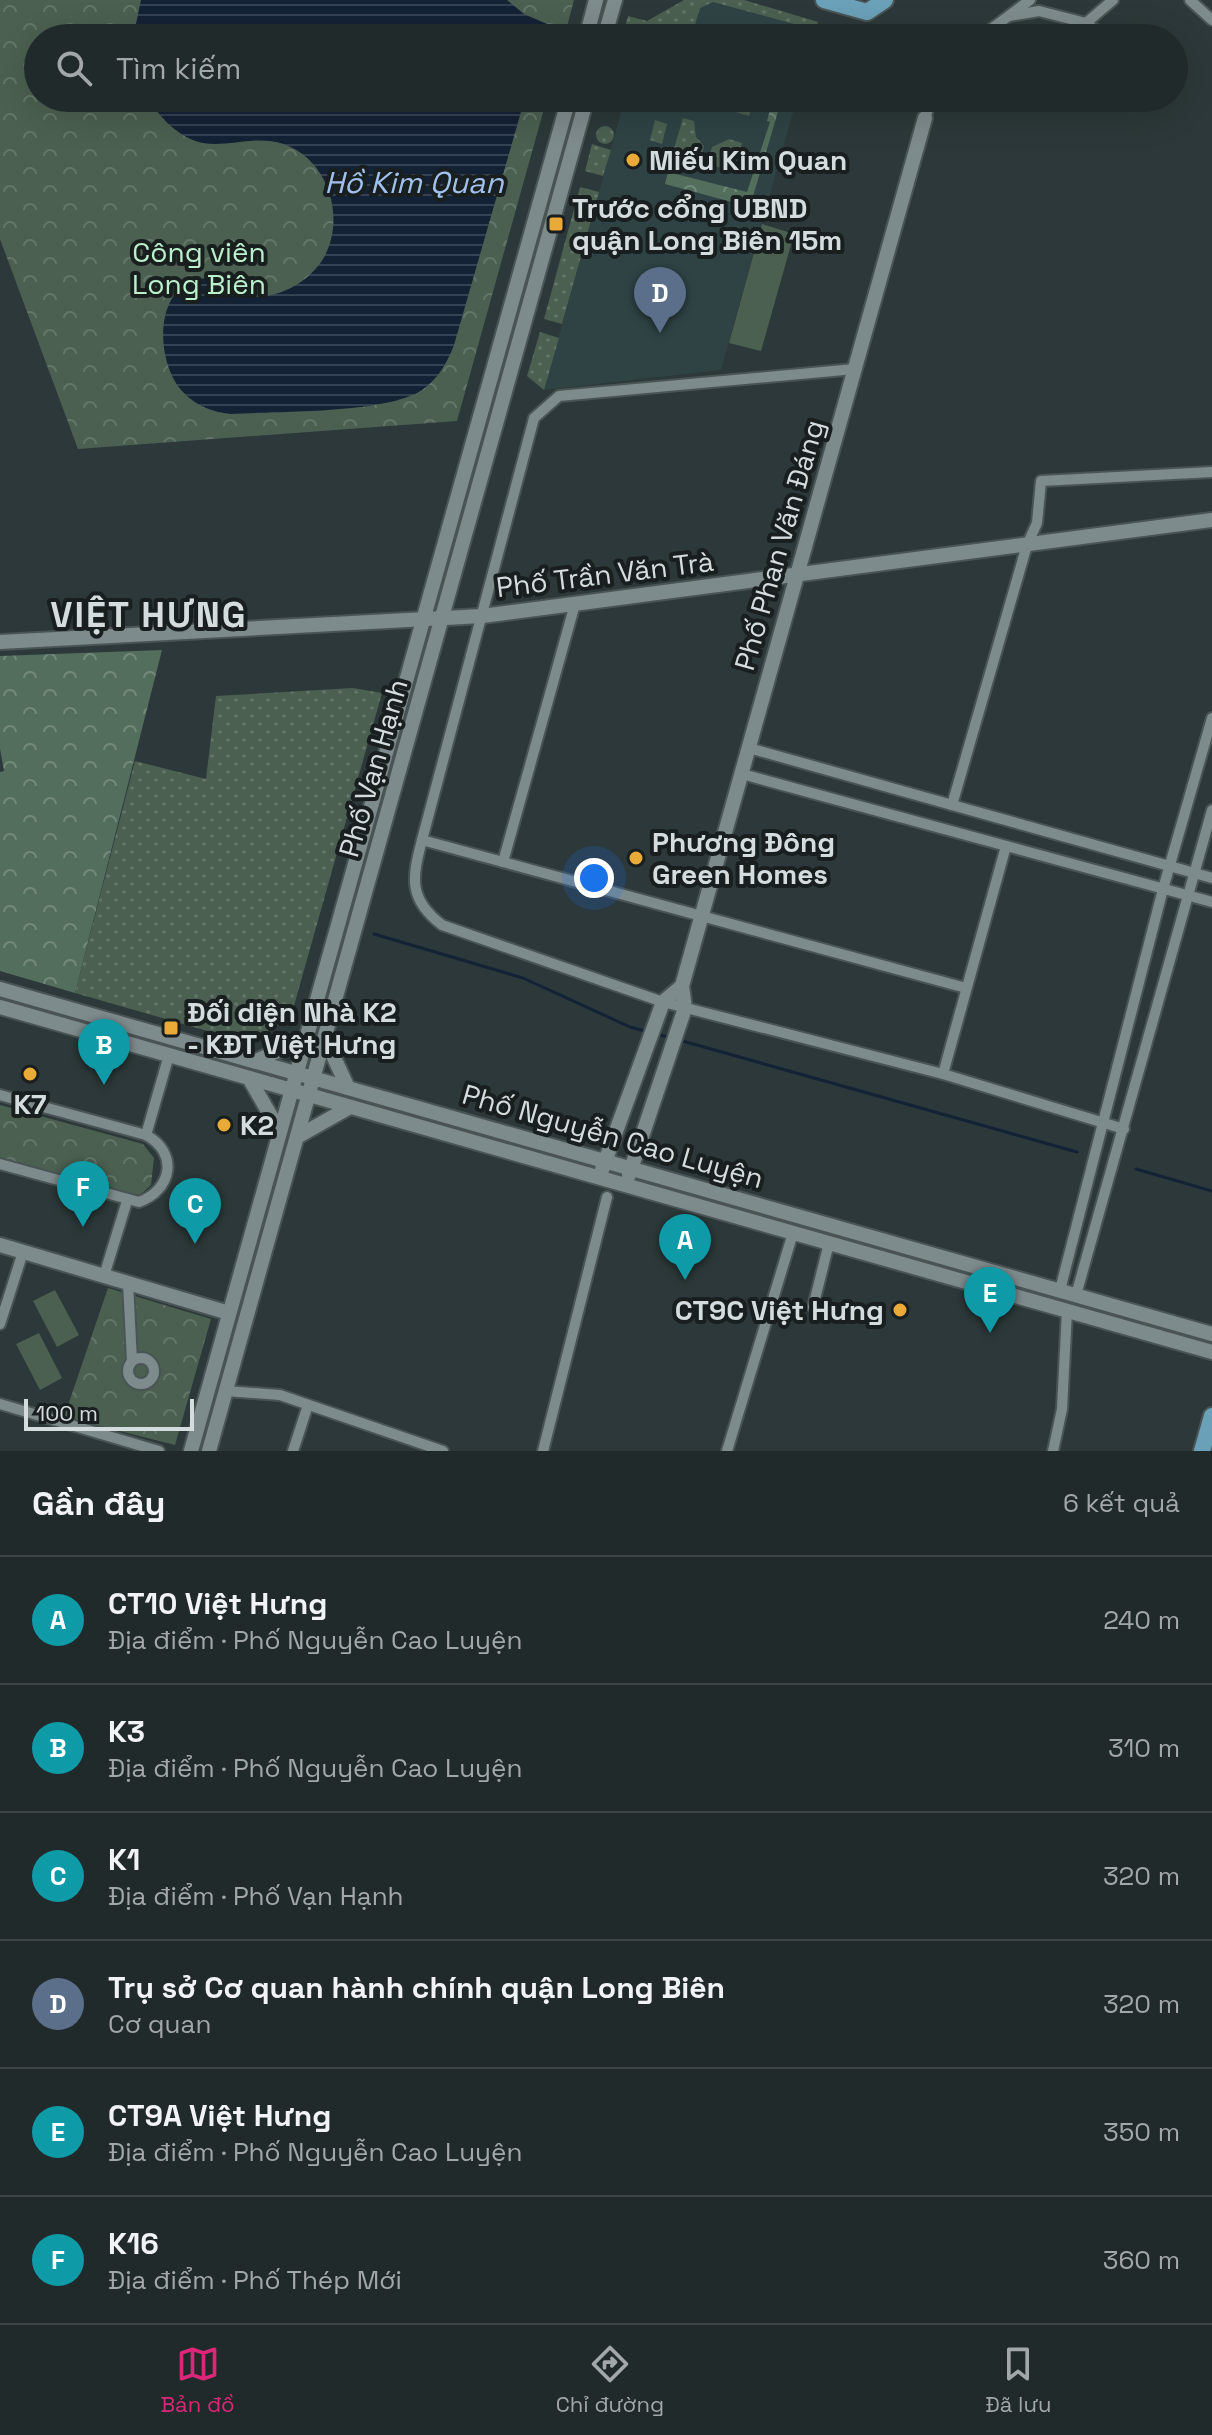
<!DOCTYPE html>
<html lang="vi">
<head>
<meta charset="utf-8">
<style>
	body { margin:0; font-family:"Space Grotesk",sans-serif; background:#293233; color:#f1f3f6 }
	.scale { position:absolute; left:24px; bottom:20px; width:170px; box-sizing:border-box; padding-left:8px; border:4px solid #d5dcdd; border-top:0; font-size:22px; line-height:28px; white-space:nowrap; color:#d5dcdd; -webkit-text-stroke:6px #191e1f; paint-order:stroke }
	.you { position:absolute; left:594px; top:878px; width:28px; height:28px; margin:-20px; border:6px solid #fff; border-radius:50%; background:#1a73e8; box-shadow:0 0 0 12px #1a73e833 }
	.badge { display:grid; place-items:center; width:52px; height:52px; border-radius:50%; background:#db2777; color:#fff; font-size:26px; font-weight:700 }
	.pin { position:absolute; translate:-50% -66px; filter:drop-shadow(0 2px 4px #0008) }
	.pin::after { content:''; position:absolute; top:42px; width:28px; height:24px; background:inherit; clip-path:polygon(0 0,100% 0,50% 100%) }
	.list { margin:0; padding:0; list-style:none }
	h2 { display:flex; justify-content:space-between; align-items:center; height:104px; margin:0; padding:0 32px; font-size:34px }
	h2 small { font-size:26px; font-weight:400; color:#a2a7a9 }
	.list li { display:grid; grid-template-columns:52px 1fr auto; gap:24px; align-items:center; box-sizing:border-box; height:128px; padding:0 32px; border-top:2px solid #3e4647 }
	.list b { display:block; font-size:30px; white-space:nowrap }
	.list p { margin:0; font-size:26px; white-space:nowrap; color:#a2a7a9 }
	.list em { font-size:26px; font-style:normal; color:#a2a7a9 }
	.icon { flex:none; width:44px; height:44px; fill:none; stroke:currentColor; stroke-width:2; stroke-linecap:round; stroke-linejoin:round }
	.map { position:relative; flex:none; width:1212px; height:1451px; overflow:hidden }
	.search { position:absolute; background:#212a2b; box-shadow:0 8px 32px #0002; left:24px; right:24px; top:24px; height:88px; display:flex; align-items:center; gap:20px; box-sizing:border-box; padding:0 28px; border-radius:44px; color:#a2a7a9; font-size:30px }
	.sheet { height:872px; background:#212a2b }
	nav { display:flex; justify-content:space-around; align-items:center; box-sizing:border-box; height:112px; border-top:2px solid #3e4647; background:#212a2b; font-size:22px; color:#a2a7a9 }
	nav a { display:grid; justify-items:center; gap:4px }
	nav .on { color:#db2777 }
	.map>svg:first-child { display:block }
	.built { fill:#2f4345 }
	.grass { fill:url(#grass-dots) }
	.forest { fill:url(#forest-crowns) }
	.park { fill:url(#park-crowns) }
	.pitch { fill:#4b6051 }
	.water { fill:url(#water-rules) }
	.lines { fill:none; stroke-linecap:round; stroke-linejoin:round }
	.stream { stroke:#142236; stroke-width:3 }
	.street-casing { stroke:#4a5455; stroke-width:14 }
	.secondary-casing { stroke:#4a5455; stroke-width:18 }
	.primary-casing { stroke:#4a5455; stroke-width:20 }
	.street { stroke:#7e8b8d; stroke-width:10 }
	.secondary { stroke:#7e8b8d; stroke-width:14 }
	.primary { stroke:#6aa0b8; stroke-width:16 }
	.poi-dot { fill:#e9aa38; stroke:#191e1f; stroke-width:3 }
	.labels { text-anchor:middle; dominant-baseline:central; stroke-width:8; stroke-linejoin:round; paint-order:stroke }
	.poi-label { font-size:28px; font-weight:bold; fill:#d5dcdd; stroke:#191e1f; text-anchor:start }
	.park-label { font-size:28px; fill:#bbf0cc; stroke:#191e1f }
	.street-label { font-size:28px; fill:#d5dcdd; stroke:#191e1f }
	.water-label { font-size:30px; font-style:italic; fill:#a0c1ee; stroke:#191e1f }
	.district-label { font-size:36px; font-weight:bold; letter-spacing:2px; fill:#d5dcdd; stroke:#191e1f }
</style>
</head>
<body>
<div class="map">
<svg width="1212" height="1451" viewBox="0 0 1212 1451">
	<defs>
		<pattern id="grass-dots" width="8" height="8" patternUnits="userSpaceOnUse" patternTransform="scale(2)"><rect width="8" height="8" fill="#4b6051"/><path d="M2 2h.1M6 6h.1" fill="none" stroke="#64766a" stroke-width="1.8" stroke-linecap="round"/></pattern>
		<pattern id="forest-crowns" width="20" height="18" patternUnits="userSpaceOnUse" patternTransform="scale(2)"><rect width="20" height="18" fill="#536e5c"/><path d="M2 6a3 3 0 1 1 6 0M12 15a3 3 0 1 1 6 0" fill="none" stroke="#73897b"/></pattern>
		<pattern id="park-crowns" width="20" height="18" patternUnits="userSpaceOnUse" patternTransform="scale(2)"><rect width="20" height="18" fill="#4b6051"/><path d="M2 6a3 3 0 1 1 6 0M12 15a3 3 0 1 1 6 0" fill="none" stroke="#64766a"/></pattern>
		<pattern id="water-rules" width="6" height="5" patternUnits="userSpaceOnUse" patternTransform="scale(2)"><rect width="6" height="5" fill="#142236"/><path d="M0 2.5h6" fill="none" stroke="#354253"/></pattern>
	</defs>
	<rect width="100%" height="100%" fill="#2c3839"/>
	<g class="built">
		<polygon points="684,0 744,0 818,22 814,38 642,38"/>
		<polygon points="625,98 797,98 721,370 544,390"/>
	</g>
	<g class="grass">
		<polygon points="684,0 744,0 818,22 816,30 713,2 700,8 691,38 622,38 628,16 647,21"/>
		<polygon points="729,98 754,98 749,116 736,112"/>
		<polygon points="683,118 694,121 696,137 704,146 700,162 673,152"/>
		<polygon points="655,120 667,124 662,144 650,140"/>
		<circle cx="605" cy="135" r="9"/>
		<polygon points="729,139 742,143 734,172 708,164 712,147"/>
		<polygon points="592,144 611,150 603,176 585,171"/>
		<polygon points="580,187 599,192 562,324 544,319"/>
		<polygon points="540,332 559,338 544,390 527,376"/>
		<polygon points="353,688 382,693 290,1020 246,1042 75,993 135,761 206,779 216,696"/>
	</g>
	<g class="forest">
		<polygon points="773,98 782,98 751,203 743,205 665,184 668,172 747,192 770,122 767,121"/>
		<polygon points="162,650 75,993 0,971 0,772 4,771 0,749 0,656"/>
	</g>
	<g class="park">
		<polygon points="0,0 574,0 564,38 38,38 38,98 547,98 457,421 78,449 0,239"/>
		<polygon points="0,1105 143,1144 154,1158 151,1185 140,1195 128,1197 0,1159"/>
		<polygon points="108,1288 211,1319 175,1445 64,1417"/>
	</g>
	<g class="pitch">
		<polygon points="762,224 794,234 761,351 729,343"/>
		<polygon points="55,1290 79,1335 57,1347 33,1301"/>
		<polygon points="39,1333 62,1378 40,1390 16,1344"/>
	</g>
	<g class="water">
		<polygon points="141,0 507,0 524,14 547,24 543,38 133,38"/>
		<path d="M148,98H525L454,345C447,363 438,379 422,390C386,414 277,411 231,414C212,412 196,406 183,392C156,364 152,288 200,279C215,276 226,290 239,294C270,304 307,285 323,259C349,215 325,148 270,141C248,138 225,147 203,143C179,138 160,118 148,98Z"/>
	</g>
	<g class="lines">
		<g class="stream">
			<polyline points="374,934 523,978 630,1027 649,1032"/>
			<polyline points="656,1034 672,1038"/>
			<polyline points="679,1040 1077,1152"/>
			<polyline points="1136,1169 1212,1191"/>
		</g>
		<g class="street-casing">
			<g id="street">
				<polyline points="1190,0 1212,20"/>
				<polyline points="1009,16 1039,11 1086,23 1113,0"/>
				<polyline points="1082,23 1114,38"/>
				<polyline points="979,38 1030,0"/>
				<polyline points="925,118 932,98"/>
				<polyline points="855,369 559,396 534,418 422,840 966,988"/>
				<polyline points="749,748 1212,878"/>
				<polyline points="742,774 1212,902"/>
				<polyline points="952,805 1027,545 1037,523 1041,481 1212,472"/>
				<path d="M422,840C412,878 408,899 442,925L663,1002L943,1074L1124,1129"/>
				<polyline points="503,862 575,604"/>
				<polyline points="943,1074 1006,846"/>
				<path d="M0,1095L146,1135C179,1153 172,1190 139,1202L0,1164"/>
				<polyline points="146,1135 169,1055"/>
				<polyline points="104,1276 127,1201"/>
				<polyline points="128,1283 132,1361"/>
				<polyline points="1060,1290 1163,889 1212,718"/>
				<polyline points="1076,1295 1212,810"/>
				<polyline points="813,1307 829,1243"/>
				<polyline points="0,1324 23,1252"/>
				<circle cx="141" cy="1371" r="13"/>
				<polyline points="226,1391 280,1395 443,1451"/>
				<polyline points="0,1404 159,1451"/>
				<polyline points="293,1451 308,1405"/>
				<polyline points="543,1451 607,1197"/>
				<polyline points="727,1451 793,1233"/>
				<polyline points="1053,1451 1062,1409 1067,1311"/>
			</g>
		</g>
		<g class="secondary-casing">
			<g id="secondary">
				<polyline points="586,38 596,0"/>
				<polyline points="604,38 615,0"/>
				<polyline points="0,642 482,616 1212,520"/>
				<polyline points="0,989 1212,1334"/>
				<polyline points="0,1007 1212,1352"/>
				<polyline points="325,1038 348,1088"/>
				<polyline points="256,1061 306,1038"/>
				<polyline points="249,1078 280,1132"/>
				<polyline points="297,1137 350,1107"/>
				<polyline points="602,1170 663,1002 682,986"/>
				<polyline points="629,1175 685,1008 682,986 925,118"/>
				<polyline points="0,1245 229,1313"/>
				<polyline points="191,1451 569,98"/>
				<polyline points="209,1451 587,98"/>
			</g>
		</g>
		<g class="primary-casing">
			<g id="primary">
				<polyline points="824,0 867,12 885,0"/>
				<polyline points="1202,1451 1212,1416"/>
			</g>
		</g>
		<use href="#street" class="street"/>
		<use href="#secondary" class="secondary"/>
		<use href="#primary" class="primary"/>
	</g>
	<g class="poi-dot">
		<circle cx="633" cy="160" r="8"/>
		<rect x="548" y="216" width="16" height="16" rx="4"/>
		<circle cx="636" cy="858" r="8"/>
		<rect x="163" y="1020" width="16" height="16" rx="4"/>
		<circle cx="30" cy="1074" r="8"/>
		<circle cx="224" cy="1125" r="8"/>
		<circle cx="900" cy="1310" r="8"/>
	</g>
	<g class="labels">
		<g class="poi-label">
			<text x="649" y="160">Miếu Kim Quan</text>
			<text x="572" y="208">Trước cổng UBND<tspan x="572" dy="32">quận Long Biên 15m</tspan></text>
			<text x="652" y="842">Phương Đông<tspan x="652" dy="32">Green Homes</tspan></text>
			<text x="187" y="1012">Đối diện Nhà K2<tspan x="187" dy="32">- KĐT Việt Hưng</tspan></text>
			<text x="30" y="1104" text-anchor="middle">K7</text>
			<text x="240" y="1125">K2</text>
			<text x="884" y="1310" text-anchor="end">CT9C Việt Hưng</text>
		</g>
		<g class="park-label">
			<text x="199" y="252">Công viên<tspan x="199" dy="32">Long Biên</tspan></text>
		</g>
		<g class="street-label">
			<text transform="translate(779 545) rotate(-74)">Phố Phan Văn Đáng</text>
			<text transform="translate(605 574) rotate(-7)">Phố Trần Văn Trà</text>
			<text transform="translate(373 768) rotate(-74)">Phố Vạn Hạnh</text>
			<text transform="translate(613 1136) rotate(16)">Phố Nguyễn Cao Luyện</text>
		</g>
		<g class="water-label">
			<text x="414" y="182">Hồ Kim Quan</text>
		</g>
		<g class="district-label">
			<text x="149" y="615">VIỆT HƯNG</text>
		</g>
	</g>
</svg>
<div class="scale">100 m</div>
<div class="you"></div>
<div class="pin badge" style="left:685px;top:1280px;background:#0f9aa8">A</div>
<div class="pin badge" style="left:104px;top:1085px;background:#0f9aa8">B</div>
<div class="pin badge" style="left:195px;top:1244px;background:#0f9aa8">C</div>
<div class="pin badge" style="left:660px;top:333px;background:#5c6f8a">D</div>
<div class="pin badge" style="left:990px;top:1333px;background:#0f9aa8">E</div>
<div class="pin badge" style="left:83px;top:1227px;background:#0f9aa8">F</div>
<div class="search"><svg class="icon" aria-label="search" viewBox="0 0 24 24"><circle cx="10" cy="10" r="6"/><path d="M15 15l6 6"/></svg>Tìm kiếm</div>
</div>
<section class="sheet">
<h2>Gần đây<small>6 kết quả</small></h2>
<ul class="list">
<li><span class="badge" style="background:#0f9aa8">A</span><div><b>CT10 Việt Hưng</b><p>Địa điểm · Phố Nguyễn Cao Luyện</p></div><em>240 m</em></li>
<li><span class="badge" style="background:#0f9aa8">B</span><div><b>K3</b><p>Địa điểm · Phố Nguyễn Cao Luyện</p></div><em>310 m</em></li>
<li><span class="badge" style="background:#0f9aa8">C</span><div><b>K1</b><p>Địa điểm · Phố Vạn Hạnh</p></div><em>320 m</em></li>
<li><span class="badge" style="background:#5c6f8a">D</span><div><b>Trụ sở Cơ quan hành chính quận Long Biên</b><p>Cơ quan</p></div><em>320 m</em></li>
<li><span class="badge" style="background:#0f9aa8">E</span><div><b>CT9A Việt Hưng</b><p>Địa điểm · Phố Nguyễn Cao Luyện</p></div><em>350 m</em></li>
<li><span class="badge" style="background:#0f9aa8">F</span><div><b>K16</b><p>Địa điểm · Phố Thép Mới</p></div><em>360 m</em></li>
</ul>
</section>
<nav>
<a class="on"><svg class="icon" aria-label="map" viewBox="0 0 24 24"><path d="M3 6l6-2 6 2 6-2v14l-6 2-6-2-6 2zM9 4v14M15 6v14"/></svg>Bản đồ</a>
<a><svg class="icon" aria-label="directions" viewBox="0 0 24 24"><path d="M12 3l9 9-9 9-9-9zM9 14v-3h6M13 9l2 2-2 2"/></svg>Chỉ đường</a>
<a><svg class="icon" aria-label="saved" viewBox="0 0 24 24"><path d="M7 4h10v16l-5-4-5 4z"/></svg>Đã lưu</a>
</nav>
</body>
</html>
